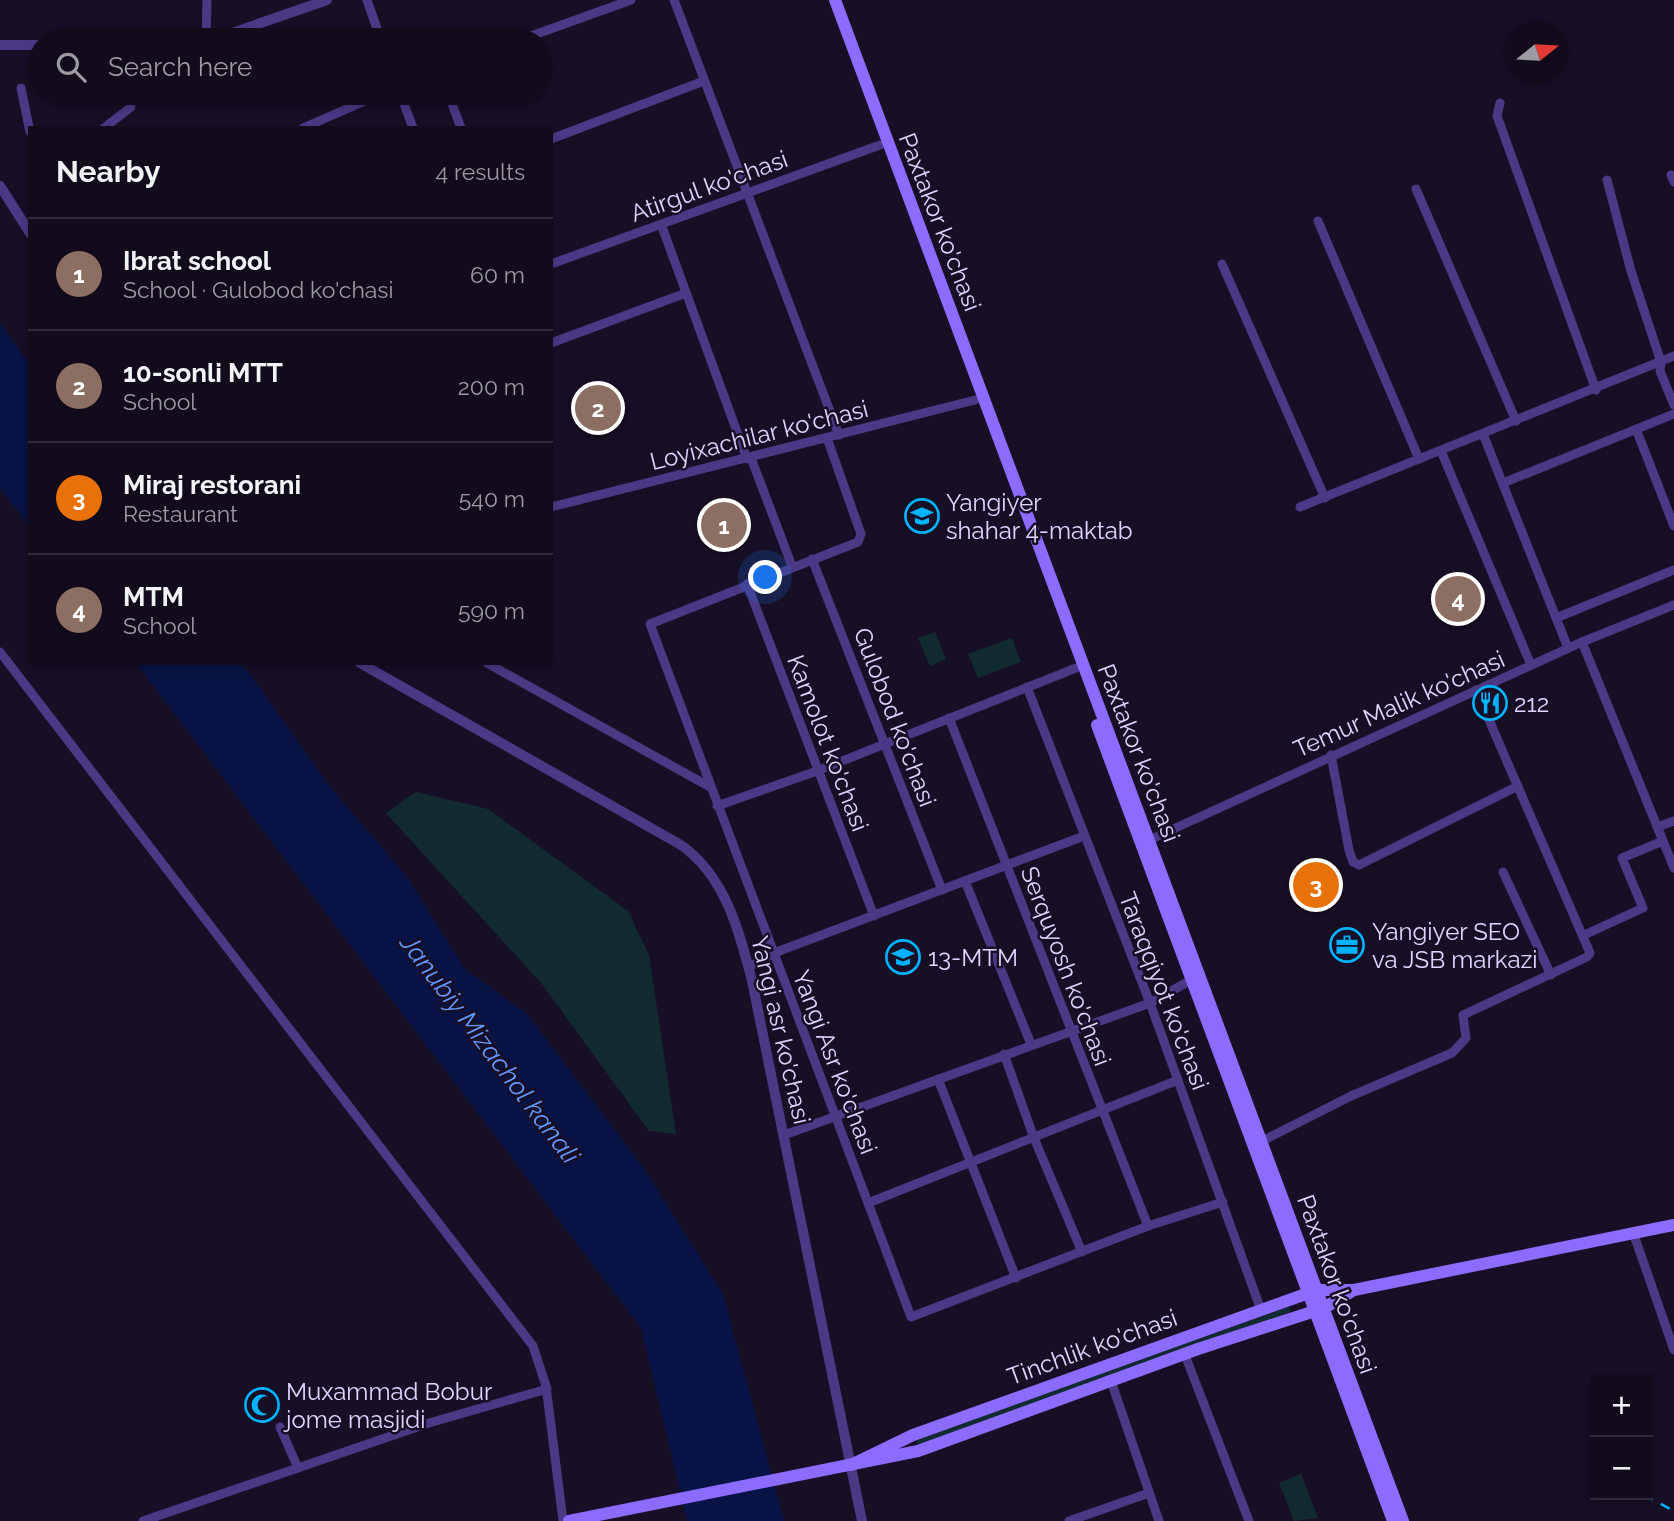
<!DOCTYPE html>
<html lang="en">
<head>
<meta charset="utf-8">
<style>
	body { margin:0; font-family:Raleway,sans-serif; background:#1a1425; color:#f1f3f6 }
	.controls { position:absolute; right:21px; bottom:21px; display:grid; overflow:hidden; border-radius:0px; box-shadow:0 4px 10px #0003 }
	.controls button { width:63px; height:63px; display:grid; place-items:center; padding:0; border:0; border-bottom:2px solid #302b3b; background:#110b1c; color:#f1f3f6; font:35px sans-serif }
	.compass { position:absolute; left:1506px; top:21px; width:63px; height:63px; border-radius:50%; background:#110b1c; box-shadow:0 4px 10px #0003; rotate:72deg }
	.you { position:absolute; left:766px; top:578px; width:24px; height:24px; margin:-18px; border:5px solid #fff; border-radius:50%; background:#1a73e8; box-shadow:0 0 0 10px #1a73e833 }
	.badge { display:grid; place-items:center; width:46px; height:46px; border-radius:50%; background:#1a73e8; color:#fff; font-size:23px; font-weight:700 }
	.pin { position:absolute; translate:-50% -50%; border:4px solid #fff; box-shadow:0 2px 7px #0006 }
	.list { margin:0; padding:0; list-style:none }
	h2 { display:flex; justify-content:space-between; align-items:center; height:91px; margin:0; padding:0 28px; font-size:30px }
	h2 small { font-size:23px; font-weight:400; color:#9c9ba3 }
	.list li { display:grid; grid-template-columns:46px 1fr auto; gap:21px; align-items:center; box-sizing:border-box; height:112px; padding:0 28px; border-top:2px solid #302b3b }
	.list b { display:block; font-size:26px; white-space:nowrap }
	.list p { margin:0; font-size:23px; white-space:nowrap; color:#9c9ba3 }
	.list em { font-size:23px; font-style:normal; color:#9c9ba3 }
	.icon { flex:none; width:38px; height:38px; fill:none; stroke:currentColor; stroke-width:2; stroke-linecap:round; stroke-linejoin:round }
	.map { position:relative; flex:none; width:1674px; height:1521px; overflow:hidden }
	.search { position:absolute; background:#110b1c; box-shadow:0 4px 10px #0003; left:28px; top:28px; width:525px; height:77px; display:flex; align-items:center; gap:18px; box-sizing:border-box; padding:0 24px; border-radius:38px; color:#9c9ba3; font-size:26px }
	.panel { position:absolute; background:#110b1c; box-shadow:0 4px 10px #0003; left:28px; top:126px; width:525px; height:539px; border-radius:0px }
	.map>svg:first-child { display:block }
	.green { fill:#122b30 }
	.water { fill:#091345 }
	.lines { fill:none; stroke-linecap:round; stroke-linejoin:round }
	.minor { stroke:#4b3986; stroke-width:9 }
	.tertiary { stroke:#4b3986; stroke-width:10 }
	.secondary { stroke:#8c6bff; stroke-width:12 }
	.rail { stroke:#00b3ff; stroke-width:2.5; stroke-dasharray:10 9; stroke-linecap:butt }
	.labels { text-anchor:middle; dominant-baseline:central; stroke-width:5; stroke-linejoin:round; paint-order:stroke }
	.street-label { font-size:24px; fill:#e1d4ff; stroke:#170f26 }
	.poi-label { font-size:24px; fill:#e1d4ff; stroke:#170f26; text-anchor:start }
	.water-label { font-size:26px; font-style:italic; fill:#6297ff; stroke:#170f26 }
</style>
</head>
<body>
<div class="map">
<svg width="1674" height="1521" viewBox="0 0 1674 1521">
	<rect width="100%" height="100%" fill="#170f26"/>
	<g class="green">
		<polygon points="935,632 946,659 930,666 918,638"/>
		<polygon points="1012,638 1021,662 978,678 968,654"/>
		<polygon points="416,792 488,809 628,911 649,955 676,1134 649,1131 542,984 386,813"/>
		<polygon points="1289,1307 1291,1312 919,1445 915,1440"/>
		<polygon points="1301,1474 1318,1518 1294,1521 1279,1483"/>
	</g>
	<g class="water">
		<polygon points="0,323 30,365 30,527 0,488"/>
		<polygon points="136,663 242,663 331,788 408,878 464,968 528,1015 643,1167 723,1294 784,1521 687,1521 641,1328"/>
	</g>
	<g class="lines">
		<g class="minor">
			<polyline points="367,0 381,40"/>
			<polyline points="674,0 839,435"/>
			<polyline points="206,40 207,0"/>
			<polyline points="520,40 631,0"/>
			<polyline points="21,88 30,132"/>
			<polyline points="400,93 413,128"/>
			<polyline points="448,93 461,128"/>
			<polyline points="1500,103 1497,116 1596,390"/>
			<polyline points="104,128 131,107"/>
			<polyline points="303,128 383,93"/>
			<polyline points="551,139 704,81"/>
			<polyline points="1671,175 1674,182"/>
			<polyline points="1607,180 1631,271 1661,362 1660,371 1674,405"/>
			<polyline points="1416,189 1516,421"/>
			<polyline points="1318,221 1419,459"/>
			<polyline points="661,224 747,459"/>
			<polyline points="551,264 880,145"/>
			<polyline points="1222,264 1325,498"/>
			<polyline points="551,343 686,293"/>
			<polyline points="1636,429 1674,526"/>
			<polyline points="1483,434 1568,648"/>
			<polyline points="827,438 861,534 858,542 650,624 911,1317 1148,1226 1223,1202"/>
			<polyline points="1441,451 1531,665"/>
			<polyline points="751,458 792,566"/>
			<polyline points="1503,483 1674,414"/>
			<polyline points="551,507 975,400"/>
			<polyline points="1300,507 1674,356"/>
			<polyline points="812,559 942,890"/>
			<polyline points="747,584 874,916"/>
			<polyline points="1556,618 1674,570"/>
			<polyline points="1582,642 1674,868"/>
			<polyline points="0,652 533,1346 546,1386 563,1521"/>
			<polyline points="487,663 710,787"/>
			<polyline points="1027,687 1150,1003 1261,1310"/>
			<polyline points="949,718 1148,1226"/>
			<polyline points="1331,755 1349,850 1353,862 1359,865 1518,786"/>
			<polyline points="717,806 817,771 1076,668"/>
			<polyline points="1657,827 1674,821"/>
			<polyline points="1145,842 1582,642 1674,605"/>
			<polyline points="1503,872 1551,975"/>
			<polyline points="965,881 1031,1044"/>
			<polyline points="1584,935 1643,908 1622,858 1663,841"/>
			<polyline points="749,967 774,953 1084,836"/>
			<polyline points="1004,1054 1034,1138 1082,1252"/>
			<polyline points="938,1079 1016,1278"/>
			<polyline points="784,1135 1150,1003 1191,980"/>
			<polyline points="1262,1141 1351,1096 1452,1053 1466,1038 1463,1015 1587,957 1590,953 1476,690"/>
			<polyline points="868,1203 1178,1080"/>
			<polyline points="1634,1235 1674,1350"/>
			<polyline points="1185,1355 1249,1521"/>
			<polyline points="1111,1381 1159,1521"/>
			<polyline points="280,1427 298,1468"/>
			<polyline points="143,1521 429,1423 547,1389"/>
			<polyline points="1069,1521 1149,1493"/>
		</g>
		<g class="tertiary">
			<polyline points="212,40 327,0"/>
			<polyline points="0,45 40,45"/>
			<polyline points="0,186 30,233"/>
			<path d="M360,663L681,845C725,876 739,930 752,981L862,1521"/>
		</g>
		<g class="secondary">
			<polyline points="835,0 1403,1521"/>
			<polyline points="1097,725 1393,1521"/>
			<polyline points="851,1465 913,1435 1317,1290 1354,1290 1674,1225"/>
			<polyline points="569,1521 918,1451 1198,1349 1324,1308 1352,1291"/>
		</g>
		<polyline class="rail" points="1644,1495 1674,1511"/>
	</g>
	<defs>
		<g id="school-ring" transform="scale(1.75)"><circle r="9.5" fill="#170f26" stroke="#00b3ff" stroke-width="1.5"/><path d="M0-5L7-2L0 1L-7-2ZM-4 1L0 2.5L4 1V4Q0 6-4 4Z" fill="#00b3ff"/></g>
		<g id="restaurant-ring" transform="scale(1.75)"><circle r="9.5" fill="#170f26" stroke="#00b3ff" stroke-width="1.5"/><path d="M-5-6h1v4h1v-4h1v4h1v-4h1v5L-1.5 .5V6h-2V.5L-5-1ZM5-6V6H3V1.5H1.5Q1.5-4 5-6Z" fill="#00b3ff"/></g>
		<g id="office-ring" transform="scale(1.75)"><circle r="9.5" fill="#170f26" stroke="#00b3ff" stroke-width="1.5"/><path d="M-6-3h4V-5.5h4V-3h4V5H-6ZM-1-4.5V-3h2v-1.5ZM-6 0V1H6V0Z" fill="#00b3ff"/></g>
		<g id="mosque-ring" transform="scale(1.75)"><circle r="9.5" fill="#170f26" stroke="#00b3ff" stroke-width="1.5"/><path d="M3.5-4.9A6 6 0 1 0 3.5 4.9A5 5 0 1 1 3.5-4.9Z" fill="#00b3ff"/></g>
	</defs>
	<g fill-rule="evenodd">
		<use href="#school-ring" x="922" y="516"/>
		<use href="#restaurant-ring" x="1490" y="703"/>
		<use href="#office-ring" x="1347" y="945"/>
		<use href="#school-ring" x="903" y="957"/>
		<use href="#mosque-ring" x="262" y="1405"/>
	</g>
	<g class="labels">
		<g class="street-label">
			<text transform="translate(709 186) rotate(-20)">Atirgul ko'chasi</text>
			<text transform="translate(940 222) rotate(69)">Paxtakor ko'chasi</text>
			<text transform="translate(759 435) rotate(-14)">Loyixachilar ko'chasi</text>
			<text transform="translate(1399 704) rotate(-24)">Temur Malik ko'chasi</text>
			<text transform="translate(895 717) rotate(69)">Gulobod ko'chasi</text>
			<text transform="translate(828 743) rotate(69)">Kamolot ko'chasi</text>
			<text transform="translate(1139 753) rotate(69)">Paxtakor ko'chasi</text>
			<text transform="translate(1066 966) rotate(69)">Serquyosh ko'chasi</text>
			<text transform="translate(1164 991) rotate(69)">Taraqqiyot ko'chasi</text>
			<text transform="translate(781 1030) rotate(77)">Yangi asr ko'chasi</text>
			<text transform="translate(835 1062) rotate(69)">Yangi Asr ko'chasi</text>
			<text transform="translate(1337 1284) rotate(70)">Paxtakor ko'chasi</text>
			<text transform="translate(1092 1347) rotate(-20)">Tinchlik ko'chasi</text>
		</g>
		<g class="poi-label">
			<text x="946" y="502">Yangiyer<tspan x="946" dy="28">shahar 4-maktab</tspan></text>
			<text x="1514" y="703">212</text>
			<text x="1372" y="931">Yangiyer SEO<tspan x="1372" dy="28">va JSB markazi</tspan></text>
			<text x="928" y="957">13-MTM</text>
			<text x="286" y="1391">Muxammad Bobur<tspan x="286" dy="28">jome masjidi</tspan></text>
		</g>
		<g class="water-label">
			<text transform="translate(490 1049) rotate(53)">Janubiy Mizachol kanali</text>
		</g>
	</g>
</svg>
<div class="controls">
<button>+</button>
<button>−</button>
</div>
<svg class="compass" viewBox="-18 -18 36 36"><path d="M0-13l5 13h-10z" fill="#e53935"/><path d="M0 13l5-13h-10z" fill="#9c9ba3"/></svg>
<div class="you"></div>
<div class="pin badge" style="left:724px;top:525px;background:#8d6e63">1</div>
<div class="pin badge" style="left:598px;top:408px;background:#8d6e63">2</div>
<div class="pin badge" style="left:1316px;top:885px;background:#e8710a">3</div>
<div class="pin badge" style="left:1458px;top:599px;background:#8d6e63">4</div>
<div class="search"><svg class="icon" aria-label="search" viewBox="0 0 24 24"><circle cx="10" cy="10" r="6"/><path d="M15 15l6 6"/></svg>Search here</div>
<section class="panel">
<h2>Nearby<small>4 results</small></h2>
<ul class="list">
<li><span class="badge" style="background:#8d6e63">1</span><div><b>Ibrat school</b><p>School · Gulobod ko'chasi</p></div><em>60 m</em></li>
<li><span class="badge" style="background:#8d6e63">2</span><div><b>10-sonli MTT</b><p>School</p></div><em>200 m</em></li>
<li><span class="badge" style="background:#e8710a">3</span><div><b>Miraj restorani</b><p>Restaurant</p></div><em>540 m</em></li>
<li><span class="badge" style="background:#8d6e63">4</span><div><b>MTM</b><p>School</p></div><em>590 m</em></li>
</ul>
</section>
</div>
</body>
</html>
